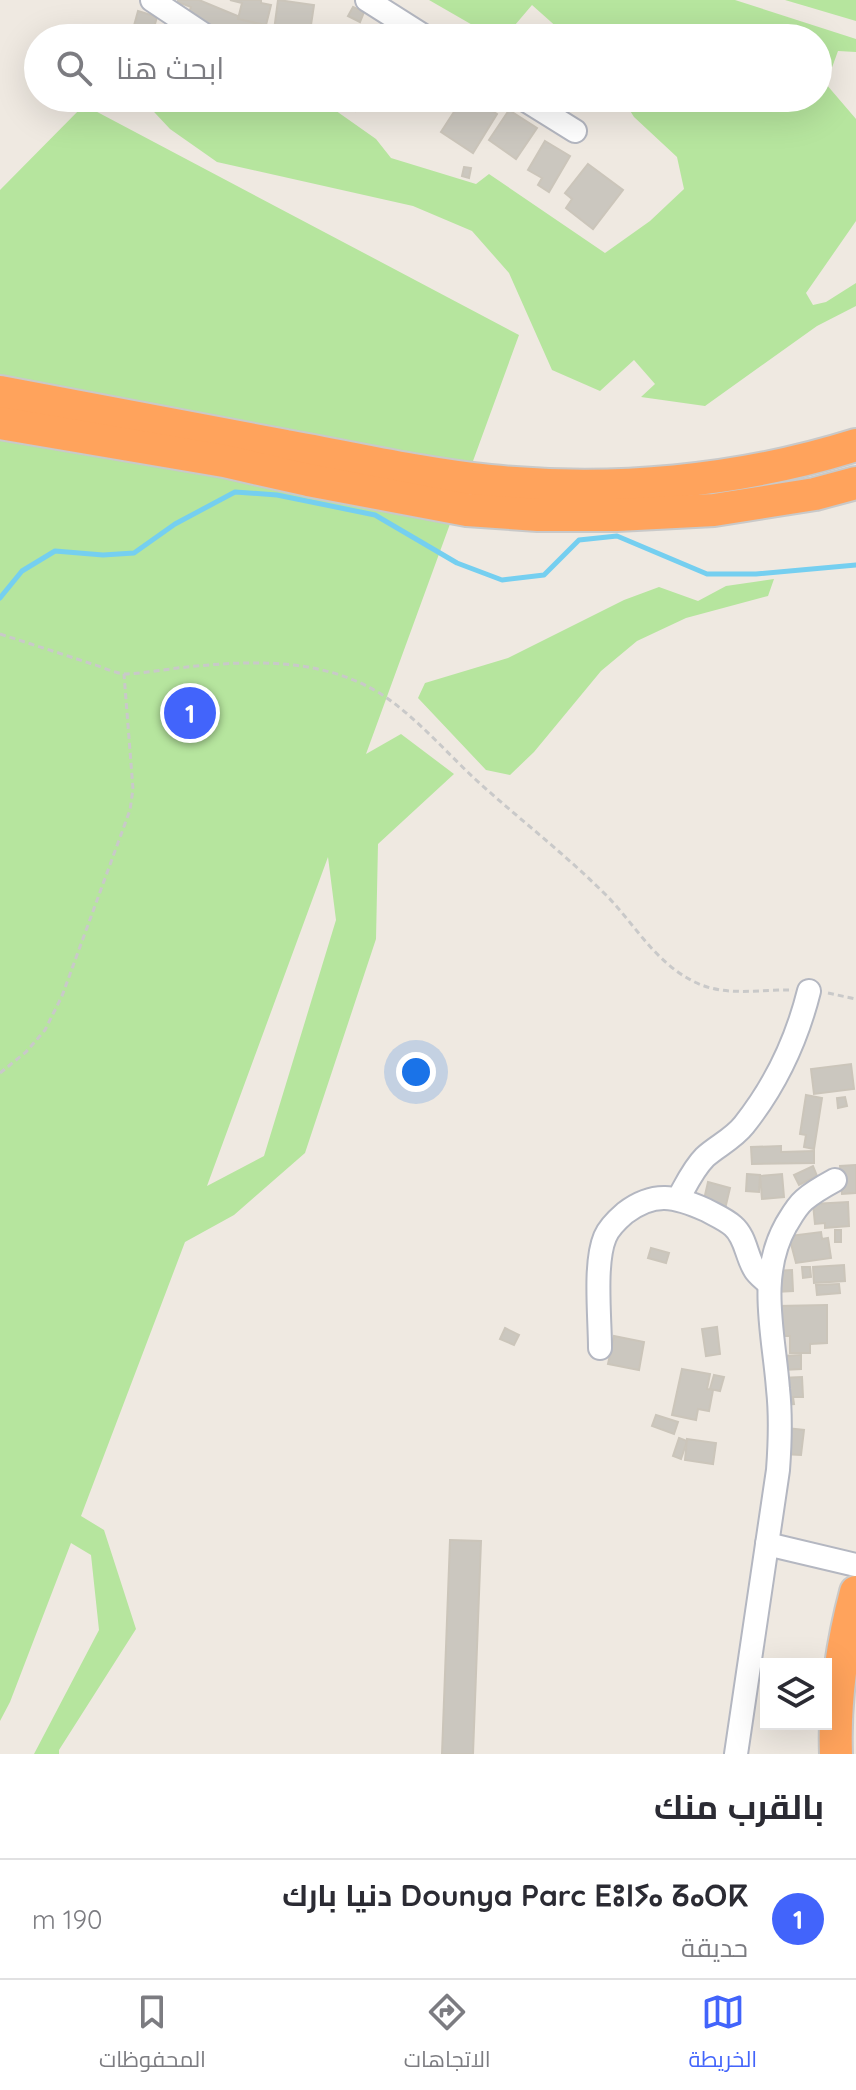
<!DOCTYPE html>
<html lang="ar">
<head>
<meta charset="utf-8">
<style>
	body { margin:0; font-family:Quicksand,Cairo,"Noto Sans Tifinagh",sans-serif; background:#f7f7f7; color:#2b2b33; direction:rtl }
	.controls { position:absolute; right:24px; bottom:24px; display:grid; overflow:hidden; border-radius:0px; box-shadow:0 8px 32px #0002 }
	.controls button { width:72px; height:72px; display:grid; place-items:center; padding:0; border:0; border-bottom:2px solid #e1e1e2; background:#fff; color:#2b2b33; font:40px sans-serif }
	.you { position:absolute; left:416px; top:1072px; width:28px; height:28px; margin:-20px; border:6px solid #fff; border-radius:50%; background:#1a73e8; box-shadow:0 0 0 12px #1a73e833 }
	.badge { display:grid; place-items:center; width:52px; height:52px; border-radius:50%; background:#4264fb; color:#fff; font-size:26px; font-weight:700 }
	.pin { position:absolute; translate:-50% -50%; border:4px solid #fff; box-shadow:0 2px 8px #0006 }
	.list { margin:0; padding:0; list-style:none }
	h2 { display:flex; justify-content:space-between; align-items:center; height:104px; margin:0; padding:0 32px; font-size:34px }
	h2 small { font-size:26px; font-weight:400; color:#7c7c81 }
	.list li { display:grid; grid-template-columns:52px 1fr auto; gap:24px; align-items:center; box-sizing:border-box; height:120px; padding:0 32px; border-top:2px solid #e1e1e2 }
	.list b { display:block; font-size:30px; white-space:nowrap }
	.list p { margin:0; font-size:26px; white-space:nowrap; color:#7c7c81 }
	.list em { font-size:26px; font-style:normal; color:#7c7c81 }
	.icon { flex:none; width:44px; height:44px; fill:none; stroke:currentColor; stroke-width:2; stroke-linecap:round; stroke-linejoin:round }
	.map { position:relative; flex:none; width:856px; height:1754px; overflow:hidden; direction:ltr }
	.search { position:absolute; background:#fff; box-shadow:0 8px 32px #0002; left:24px; right:24px; top:24px; height:88px; display:flex; align-items:center; gap:20px; box-sizing:border-box; padding:0 28px; border-radius:44px; color:#7c7c81; font-size:30px }
	.sheet { height:224px; background:#fff }
	nav { display:flex; justify-content:space-around; align-items:center; box-sizing:border-box; height:112px; border-top:2px solid #e1e1e2; background:#fff; font-size:22px; color:#7c7c81 }
	nav a { display:grid; justify-items:center; gap:4px }
	nav .on { color:#4264fb }
	.map>svg:first-child { display:block }
	.green { fill:#b6e59e; fill-rule:evenodd }
	.lines { fill:none; stroke-linecap:round; stroke-linejoin:round }
	.stream { stroke:#75cff0; stroke-width:5 }
	.building { fill:#cbc7bf; stroke:#cbc5ba; stroke-width:2 }
	.minor-casing { stroke:#b4b7c1; stroke-width:26 }
	.highway-casing { stroke:#c9c9c9; stroke-width:36 }
	.path { stroke:#c9c9c9; stroke-width:3; stroke-dasharray:6 4; stroke-linecap:butt }
	.minor { stroke:#fff; stroke-width:22 }
	.highway { stroke:#ffa35c; stroke-width:32 }
</style>
</head>
<body>
<div class="map">
<svg width="856" height="1754" viewBox="0 0 856 1754">
	<rect width="100%" height="100%" fill="#efe9e1"/>
	<g class="green">
		<polygon points="429,0 735,0 856,39 856,52 838,51 826,84 856,119 856,221 806,293 813,305 826,302 856,283 856,306 817,326 705,406 641,397 655,384 634,360 600,391 552,370 509,273 472,231 413,206 217,162 170,129 141,98 334,98 332,108 376,139 391,158 476,184 489,174 605,253 650,221 684,189 677,157 634,117 622,98 818,98 818,38 569,38 532,5 504,38 495,38"/>
		<polygon points="786,0 856,0 856,21 785,0"/>
		<path d="M84,105L519,335L366,754L401,734L454,774L378,844L376,939L305,1153L234,1215L185,1242L81,1516L104,1530L136,1629L59,1750V1754H34L99,1630L91,1555L71,1543L10,1702L0,1721V190ZM328,857L336,920L264,1156L207,1186Z"/>
		<polygon points="774,579 768,596 686,618 637,641 601,671 534,752 510,775 486,770 418,698 425,683 508,658 624,600 659,587 698,601 726,586"/>
	</g>
	<g class="lines">
		<polyline class="stream" points="0,598 22,571 55,551 103,555 134,553 175,524 235,492 277,495 375,515 457,563 502,580 544,575 579,540 617,536 707,574 756,574 856,565"/>
	</g>
	<g class="building">
		<polygon points="178,0 199,0 257,24 252,38 231,38 186,20 191,7 178,2"/>
		<polygon points="230,0 261,0 261,3 271,5 266,25 238,19 242,3"/>
		<polygon points="278,0 314,5 309,38 273,38"/>
		<polygon points="353,7 364,12 360,22 348,16"/>
		<polygon points="138,11 157,17 151,38 132,33"/>
		<polygon points="348,98 361,98 355,111 344,106"/>
		<polygon points="463,98 473,98 497,114 473,153 441,132"/>
		<polygon points="509,110 537,128 516,159 489,140"/>
		<polygon points="545,141 570,156 549,192 538,185 542,178 528,170"/>
		<polygon points="588,164 623,190 593,229 566,208 572,199 565,193"/>
		<polygon points="464,167 471,168 469,178 462,176"/>
		<polygon points="851,1064 854,1089 814,1094 811,1069"/>
		<polygon points="806,1095 822,1098 814,1149 804,1147 806,1135 800,1134"/>
		<polygon points="845,1097 847,1106 838,1108 837,1098"/>
		<polygon points="781,1146 781,1152 814,1151 814,1163 752,1164 751,1147"/>
		<polygon points="856,1165 856,1193 842,1194 840,1166"/>
		<polygon points="813,1166 817,1176 799,1185 794,1175"/>
		<polygon points="747,1174 760,1175 759,1192 746,1191"/>
		<polygon points="782,1174 784,1197 762,1199 760,1176"/>
		<polygon points="708,1182 730,1188 725,1209 703,1204"/>
		<polygon points="848,1202 849,1226 825,1228 825,1223 815,1224 813,1204"/>
		<rect x="835" y="1230" width="6" height="12"/>
		<polygon points="821,1232 822,1239 828,1238 831,1258 796,1263 789,1236"/>
		<polygon points="651,1248 669,1253 666,1263 648,1258"/>
		<polygon points="844,1265 845,1281 814,1283 813,1267"/>
		<polygon points="802,1267 810,1267 811,1277 803,1278"/>
		<polygon points="792,1270 793,1291 775,1292 773,1271"/>
		<polygon points="839,1284 840,1293 817,1295 816,1285"/>
		<polygon points="827,1305 827,1343 810,1344 810,1353 790,1353 790,1336 777,1336 777,1306"/>
		<polygon points="717,1327 720,1354 706,1356 702,1329"/>
		<polygon points="505,1328 519,1335 514,1345 500,1339"/>
		<polygon points="614,1336 644,1342 639,1370 608,1364"/>
		<polygon points="801,1355 801,1369 783,1370 782,1356"/>
		<polygon points="682,1369 710,1374 707,1389 713,1390 709,1411 698,1409 696,1420 672,1415"/>
		<polygon points="714,1375 724,1377 720,1391 710,1389"/>
		<polygon points="802,1377 803,1397 793,1397 794,1404 784,1405 781,1378"/>
		<polygon points="656,1415 678,1422 674,1434 652,1426"/>
		<polygon points="786,1428 804,1430 801,1455 783,1454"/>
		<polygon points="679,1438 687,1441 681,1459 673,1456"/>
		<polygon points="687,1439 716,1443 713,1464 685,1460"/>
		<polygon points="450,1540 481,1541 473,1754 442,1754"/>
	</g>
	<g class="lines">
		<g class="minor-casing">
			<g id="minor">
				<polyline points="152,0 209,38"/>
				<polyline points="367,0 427,38"/>
				<polyline points="522,98 575,131"/>
				<path d="M678,1199C686,1185 693,1169 705,1157C717,1146 733,1139 744,1125C775,1086 797,1039 809,991"/>
				<path d="M600,1348C600,1318 594,1263 605,1237C609,1227 618,1219 625,1213C654,1191 675,1196 706,1210C715,1215 725,1219 733,1226C746,1237 746,1256 755,1270C758,1275 764,1279 768,1283"/>
				<polyline points="767,1544 856,1565"/>
				<path d="M736,1754L778,1470C780,1443 781,1416 778,1389C774,1334 757,1277 786,1225C791,1217 796,1207 804,1200C813,1192 824,1186 835,1180"/>
			</g>
		</g>
		<g class="highway-casing">
			<g id="highway">
				<path d="M0,392C96,410 191,428 286,446C354,458 422,474 490,481C612,493 738,482 856,445"/>
				<polyline points="0,423 224,461 308,480 467,510 538,515 617,515 714,510 815,494 856,483"/>
				<path d="M836,1754C834,1699 842,1645 856,1592"/>
			</g>
		</g>
		<g class="path">
			<path d="M0,634C31,644 62,654 92,664C103,667 116,674 127,674C147,673 167,669 187,667C253,660 323,658 381,694C416,717 445,751 475,779C519,819 565,854 607,896C636,926 657,965 697,983C726,997 762,989 793,990"/>
			<polyline points="828,993 856,999"/>
			<polyline points="0,1073 26,1052 45,1030 62,996 130,810 133,789 124,674"/>
		</g>
		<use href="#minor" class="minor"/>
		<use href="#highway" class="highway"/>
	</g>
</svg>
<div class="controls">
<button><svg class="icon" aria-label="layers" viewBox="0 0 24 24"><path d="M12 4l9 5-9 5-9-5zM3 14l9 5 9-5"/></svg></button>
</div>
<div class="you"></div>
<div class="pin badge" style="left:190px;top:713px">1</div>
<div class="search"><svg class="icon" aria-label="search" viewBox="0 0 24 24"><circle cx="10" cy="10" r="6"/><path d="M15 15l6 6"/></svg>ابحث هنا</div>
</div>
<section class="sheet">
<h2>بالقرب منك<small></small></h2>
<ul class="list">
<li><span class="badge">1</span><div><b>Dounya Parc ⴹⵓⵏⵢⴰ ⵒⴰⵔⴽ دنيا بارك</b><p>حديقة</p></div><em>190 m</em></li>
</ul>
</section>
<nav>
<a class="on"><svg class="icon" aria-label="map" viewBox="0 0 24 24"><path d="M3 6l6-2 6 2 6-2v14l-6 2-6-2-6 2zM9 4v14M15 6v14"/></svg>الخريطة</a>
<a><svg class="icon" aria-label="directions" viewBox="0 0 24 24"><path d="M12 3l9 9-9 9-9-9zM9 14v-3h6M13 9l2 2-2 2"/></svg>الاتجاهات</a>
<a><svg class="icon" aria-label="saved" viewBox="0 0 24 24"><path d="M7 4h10v16l-5-4-5 4z"/></svg>المحفوظات</a>
</nav>
</body>
</html>
